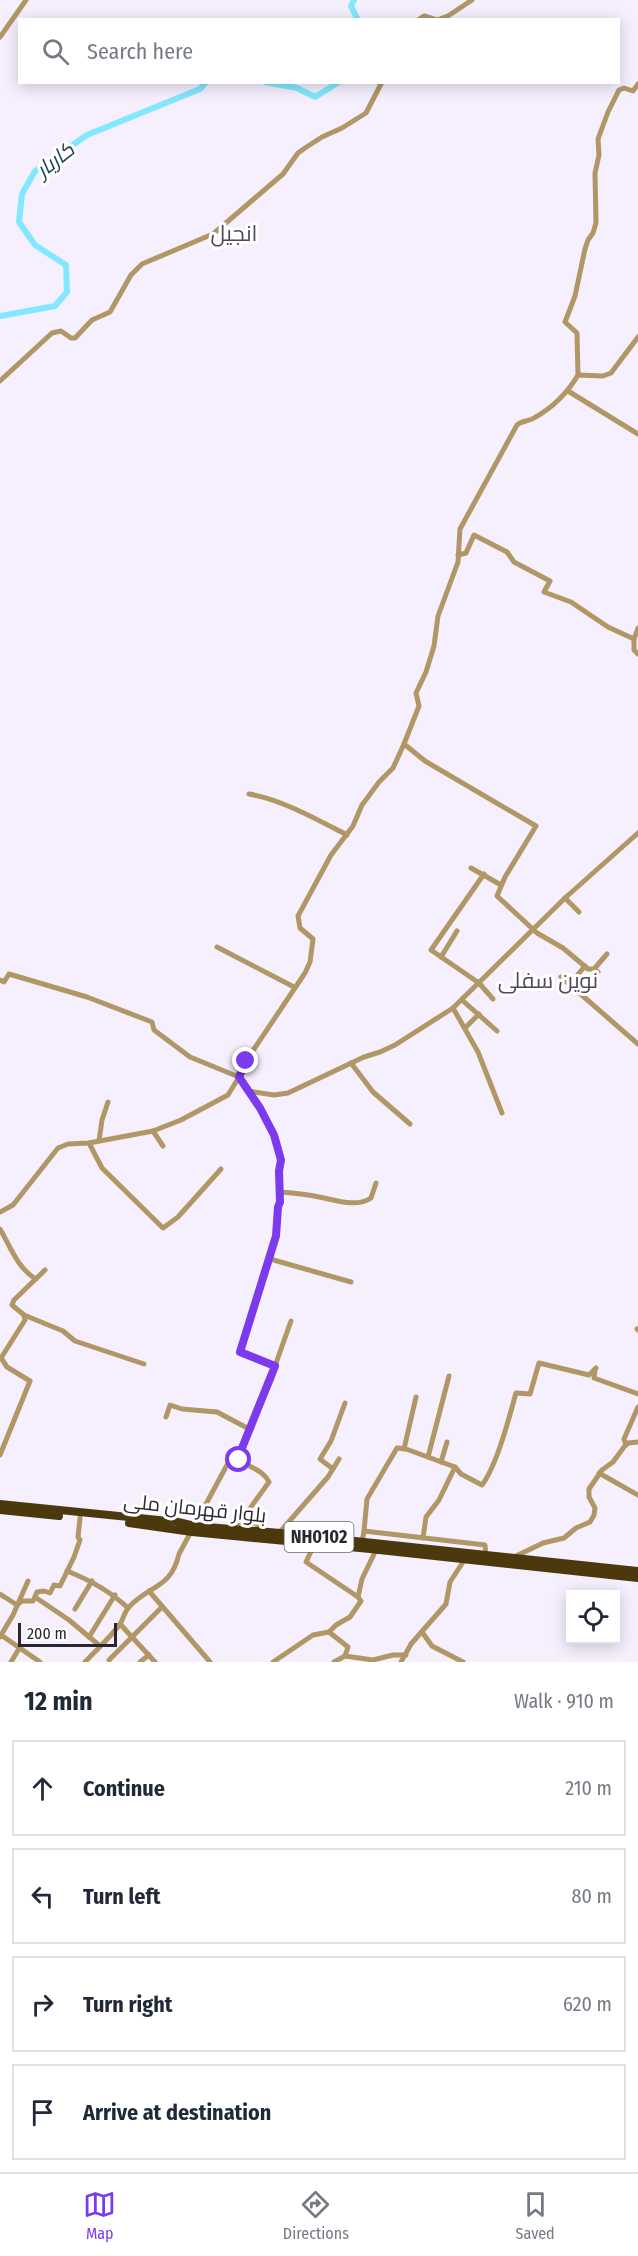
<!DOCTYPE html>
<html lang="en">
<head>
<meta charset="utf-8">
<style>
	body { margin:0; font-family:"Fira Sans Condensed",Cairo,sans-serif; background:#f6f6f7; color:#1f2937 }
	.controls { position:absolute; right:18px; bottom:18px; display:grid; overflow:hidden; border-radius:0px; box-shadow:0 3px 15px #0003 }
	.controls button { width:54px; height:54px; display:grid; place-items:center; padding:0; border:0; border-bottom:2px solid #e0e1e3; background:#fff; color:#1f2937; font:30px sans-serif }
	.scale { position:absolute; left:18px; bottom:15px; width:99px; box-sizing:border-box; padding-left:6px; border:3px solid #2b2730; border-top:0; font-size:16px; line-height:21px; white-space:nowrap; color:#2b2730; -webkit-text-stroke:4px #fff; paint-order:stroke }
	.stop { position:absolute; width:18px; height:18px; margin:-14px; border:4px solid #7c3aed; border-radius:50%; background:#fff }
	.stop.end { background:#7c3aed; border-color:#fff; box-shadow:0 2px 6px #0008 }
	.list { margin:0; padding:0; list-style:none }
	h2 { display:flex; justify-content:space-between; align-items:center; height:78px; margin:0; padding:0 24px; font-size:26px }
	h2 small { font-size:20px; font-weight:400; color:#747a83 }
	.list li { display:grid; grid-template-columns:39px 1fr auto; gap:18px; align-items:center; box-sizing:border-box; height:96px; margin:0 12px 12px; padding:0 12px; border:2px solid #e0e1e3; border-radius:0px }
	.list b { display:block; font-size:22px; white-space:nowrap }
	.list em { font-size:20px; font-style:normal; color:#747a83 }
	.icon { flex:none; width:33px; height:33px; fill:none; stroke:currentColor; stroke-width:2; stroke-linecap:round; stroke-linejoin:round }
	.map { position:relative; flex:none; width:638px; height:1662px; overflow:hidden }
	.search { position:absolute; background:#fff; box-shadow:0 3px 15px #0003; left:18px; right:18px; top:18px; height:66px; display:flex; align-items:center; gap:15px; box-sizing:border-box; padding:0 21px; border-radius:0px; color:#747a83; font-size:22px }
	.sheet { height:510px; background:#fff }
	nav { display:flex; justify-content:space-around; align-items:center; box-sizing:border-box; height:84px; border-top:2px solid #e0e1e3; background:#fff; font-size:16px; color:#747a83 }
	nav a { display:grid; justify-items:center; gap:3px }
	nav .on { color:#7c3aed }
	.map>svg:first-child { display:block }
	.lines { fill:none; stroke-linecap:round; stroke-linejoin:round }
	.river { stroke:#82e7ff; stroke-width:6 }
	.minor { stroke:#b19766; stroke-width:5 }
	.highway { stroke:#4c380d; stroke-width:8 }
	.route { stroke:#7c3aed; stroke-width:8 }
	.labels { text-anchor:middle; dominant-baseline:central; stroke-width:6; stroke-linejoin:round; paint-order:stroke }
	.shield { fill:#fff; stroke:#6b686e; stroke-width:1.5 }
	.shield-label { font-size:18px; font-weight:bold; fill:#2b2730 }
	.street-label { font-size:20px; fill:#2b2730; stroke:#fff }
	.water-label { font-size:21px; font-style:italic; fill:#17454f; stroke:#fff }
	.quarter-label { font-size:22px; fill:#51485c; stroke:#fff }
</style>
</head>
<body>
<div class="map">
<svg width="638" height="1662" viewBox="0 0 638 1662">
	<rect width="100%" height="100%" fill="#f5effe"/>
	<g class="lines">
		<g class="river">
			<polyline points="354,0 351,6 358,20"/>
			<polyline points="265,82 297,88 315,97 339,82"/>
			<polyline points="0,316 55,306 67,292 66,265 35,245 19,222 22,194 35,171 87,135 200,89 206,82"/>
		</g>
		<g class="minor">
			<polyline points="418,20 424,16 437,20"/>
			<polyline points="437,20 448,16 472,0"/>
			<polyline points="0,37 26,0"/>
			<polyline points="578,375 577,333 565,322 575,296 585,249 588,240 593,233 596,223 595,173 599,155 598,139 608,112 619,90 624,88 633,91 638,84"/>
			<polyline points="0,381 52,333 61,331 71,338 75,338 92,320 110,312 131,275 142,264 213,234 283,174 298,153 305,148 322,137 342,128 366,113 382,82"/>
			<polyline points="568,391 638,434"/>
			<polyline points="458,555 466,553 474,535 507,552 514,562 550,581 544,592 571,602 608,627 634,639"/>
			<polyline points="638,628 634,639 634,650 638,654"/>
			<polyline points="404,744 425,761 536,826 505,877 497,896 537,933 563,948 588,969 594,969 598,972"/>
			<path d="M249,794C283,800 316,819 347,835"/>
			<polyline points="471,868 501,885"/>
			<polyline points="484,874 431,950 479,983 493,999"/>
			<polyline points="565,898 579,912"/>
			<polyline points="217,947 294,987"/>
			<polyline points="441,957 457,931"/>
			<polyline points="594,969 607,954"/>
			<polyline points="561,977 638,1044"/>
			<polyline points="0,980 4,982 9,974 87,997 152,1022 154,1030 190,1057 239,1077 248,1091 274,1095 288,1093 364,1057 380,1052 395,1045 453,1008 565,898 638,833"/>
			<polyline points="570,984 585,966"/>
			<polyline points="462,1000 497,1031"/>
			<polyline points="453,1008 478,1052 502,1113"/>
			<polyline points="465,1028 479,1014"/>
			<polyline points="351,1063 373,1092 410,1124"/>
			<polyline points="153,1131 163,1146"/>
			<polyline points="99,1141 102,1120 108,1102"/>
			<polyline points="89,1143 102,1168 163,1228 178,1217 221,1169"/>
			<path d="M280,1192C293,1193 306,1194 319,1197C335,1200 357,1208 371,1198L376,1183"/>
			<path d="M0,1212L13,1205L58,1148L68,1144L89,1143L153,1131L181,1120L228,1095L239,1077L246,1061L305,973L310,962L313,939L300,928L298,916L331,855L353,826L362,805L379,782L393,768L404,744L419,706L416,693L426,672L434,646L438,616L458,562L460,529L517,425C522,420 528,422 534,418C552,408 568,392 578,375L603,376L611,373L638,337"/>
			<path d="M0,1229C10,1246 18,1269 36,1279"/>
			<polyline points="270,1259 351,1282"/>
			<polyline points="24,1315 63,1331 75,1341 144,1364"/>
			<polyline points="637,1329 638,1330"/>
			<polyline points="275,1366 291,1321"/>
			<polyline points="595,1370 594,1378 638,1394"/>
			<polyline points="166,1417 170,1405 182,1409 217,1412 251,1430"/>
			<polyline points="626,1445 624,1439 638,1407"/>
			<polyline points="404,1449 416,1397"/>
			<polyline points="0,1455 30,1381 7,1367 1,1358 25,1320 24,1315 12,1305 14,1300 45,1270"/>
			<polyline points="428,1457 449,1376"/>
			<polyline points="441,1462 447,1442"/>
			<polyline points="333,1469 320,1459 331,1441 345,1403"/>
			<polyline points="599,1473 638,1495"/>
			<polyline points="244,1516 248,1522 257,1524 261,1531"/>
			<path d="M235,1529L269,1482C262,1468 247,1468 238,1458"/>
			<path d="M364,1531L367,1499L397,1448L406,1449L455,1467L461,1474L482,1485C497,1465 509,1418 516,1393L530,1394L539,1363L589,1375L596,1368"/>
			<polyline points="279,1533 328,1477 339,1459"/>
			<polyline points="423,1538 426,1517 439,1500 455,1467"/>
			<polyline points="362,1542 364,1531 485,1545 486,1555"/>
			<polyline points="315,1543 306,1562 358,1597"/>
			<polyline points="514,1557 543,1543 564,1538 576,1528 590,1522 594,1515 595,1508 589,1497 589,1489 602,1470 613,1462 624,1447 628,1443 638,1442"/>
			<path d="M67,1571C90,1580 110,1591 128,1608"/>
			<polyline points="149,1591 210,1662"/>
			<polyline points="0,1594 17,1605 22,1601 33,1601 35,1597 69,1620 100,1646"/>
			<polyline points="35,1597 37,1592 44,1591 50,1593 54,1585 60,1586 74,1557 80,1540 78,1537 80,1518"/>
			<polyline points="75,1609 92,1581"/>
			<polyline points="120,1624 155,1662"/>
			<polyline points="329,1632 348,1647 345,1656 373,1660 393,1655 406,1655"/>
			<polyline points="422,1632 432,1646 463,1662"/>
			<polyline points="1,1635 40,1662"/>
			<polyline points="0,1637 13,1615 28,1581"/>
			<polyline points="89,1637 115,1595"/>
			<polyline points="109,1660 162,1607"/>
			<polyline points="11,1662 20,1647"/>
			<path d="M85,1662C96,1650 111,1637 120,1624C124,1618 124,1612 129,1607C149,1585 171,1589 179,1554L227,1465L238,1458L272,1378L275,1366L240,1352L271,1257L276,1236L278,1207L280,1202L279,1171L281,1160L274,1135L260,1108L248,1091"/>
			<polyline points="140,1662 149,1655"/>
			<polyline points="273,1662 313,1635 329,1632 336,1625 350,1617 361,1601 358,1597 362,1579 376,1550"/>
			<polyline points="334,1662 345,1656"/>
			<polyline points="401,1662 411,1644 446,1604 450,1582 465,1559"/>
		</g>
		<g class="highway">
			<polyline points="0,1504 178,1522 195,1526 280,1533 638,1571"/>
			<polyline points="0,1510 59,1516"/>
			<polyline points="129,1523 192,1532 370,1549 638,1578"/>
		</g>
	</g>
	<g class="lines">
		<polyline class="route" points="239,1460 238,1458 275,1366 240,1352 276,1236 278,1207 280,1202 279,1171 281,1160 274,1135 260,1108 239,1077 246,1061"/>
	</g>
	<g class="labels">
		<rect class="shield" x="284.5" y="1522" width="69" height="30" rx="4.5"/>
		<g class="shield-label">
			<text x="319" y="1537">NH0102</text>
		</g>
		<g class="street-label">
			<text transform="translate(195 1508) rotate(6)">بلوار قهرمان ملی</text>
		</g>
		<g class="water-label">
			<text transform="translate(55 160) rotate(-38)">کاربار</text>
		</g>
		<g class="quarter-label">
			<text x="234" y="233">انجيل</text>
			<text x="548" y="980">نوین سفلى</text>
		</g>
	</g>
</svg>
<div class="controls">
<button><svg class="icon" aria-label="locate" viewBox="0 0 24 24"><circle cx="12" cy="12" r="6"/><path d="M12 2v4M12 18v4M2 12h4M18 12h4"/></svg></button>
</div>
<div class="scale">200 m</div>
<div class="stop" style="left:239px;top:1460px"></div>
<div class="stop end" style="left:246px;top:1061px"></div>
<div class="search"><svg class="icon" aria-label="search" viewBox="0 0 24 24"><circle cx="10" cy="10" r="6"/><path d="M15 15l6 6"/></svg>Search here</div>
</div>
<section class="sheet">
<h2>12 min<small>Walk · 910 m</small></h2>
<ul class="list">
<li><svg class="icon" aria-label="ahead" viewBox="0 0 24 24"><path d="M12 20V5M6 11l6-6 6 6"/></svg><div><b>Continue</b></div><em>210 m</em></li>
<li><svg class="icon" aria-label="left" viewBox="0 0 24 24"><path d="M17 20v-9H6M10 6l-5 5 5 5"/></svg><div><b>Turn left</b></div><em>80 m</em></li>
<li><svg class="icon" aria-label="right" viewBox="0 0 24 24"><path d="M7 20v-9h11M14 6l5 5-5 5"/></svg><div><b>Turn right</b></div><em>620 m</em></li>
<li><svg class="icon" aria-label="arrive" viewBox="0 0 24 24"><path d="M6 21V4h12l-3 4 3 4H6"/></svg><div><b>Arrive at destination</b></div></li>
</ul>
</section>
<nav>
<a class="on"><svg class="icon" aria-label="map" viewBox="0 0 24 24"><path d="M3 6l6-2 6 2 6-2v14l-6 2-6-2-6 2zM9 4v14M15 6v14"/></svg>Map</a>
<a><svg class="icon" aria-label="directions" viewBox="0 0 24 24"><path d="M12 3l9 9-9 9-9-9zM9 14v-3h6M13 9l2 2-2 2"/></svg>Directions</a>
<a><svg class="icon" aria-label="saved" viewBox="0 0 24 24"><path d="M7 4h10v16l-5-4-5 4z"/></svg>Saved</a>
</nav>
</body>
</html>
